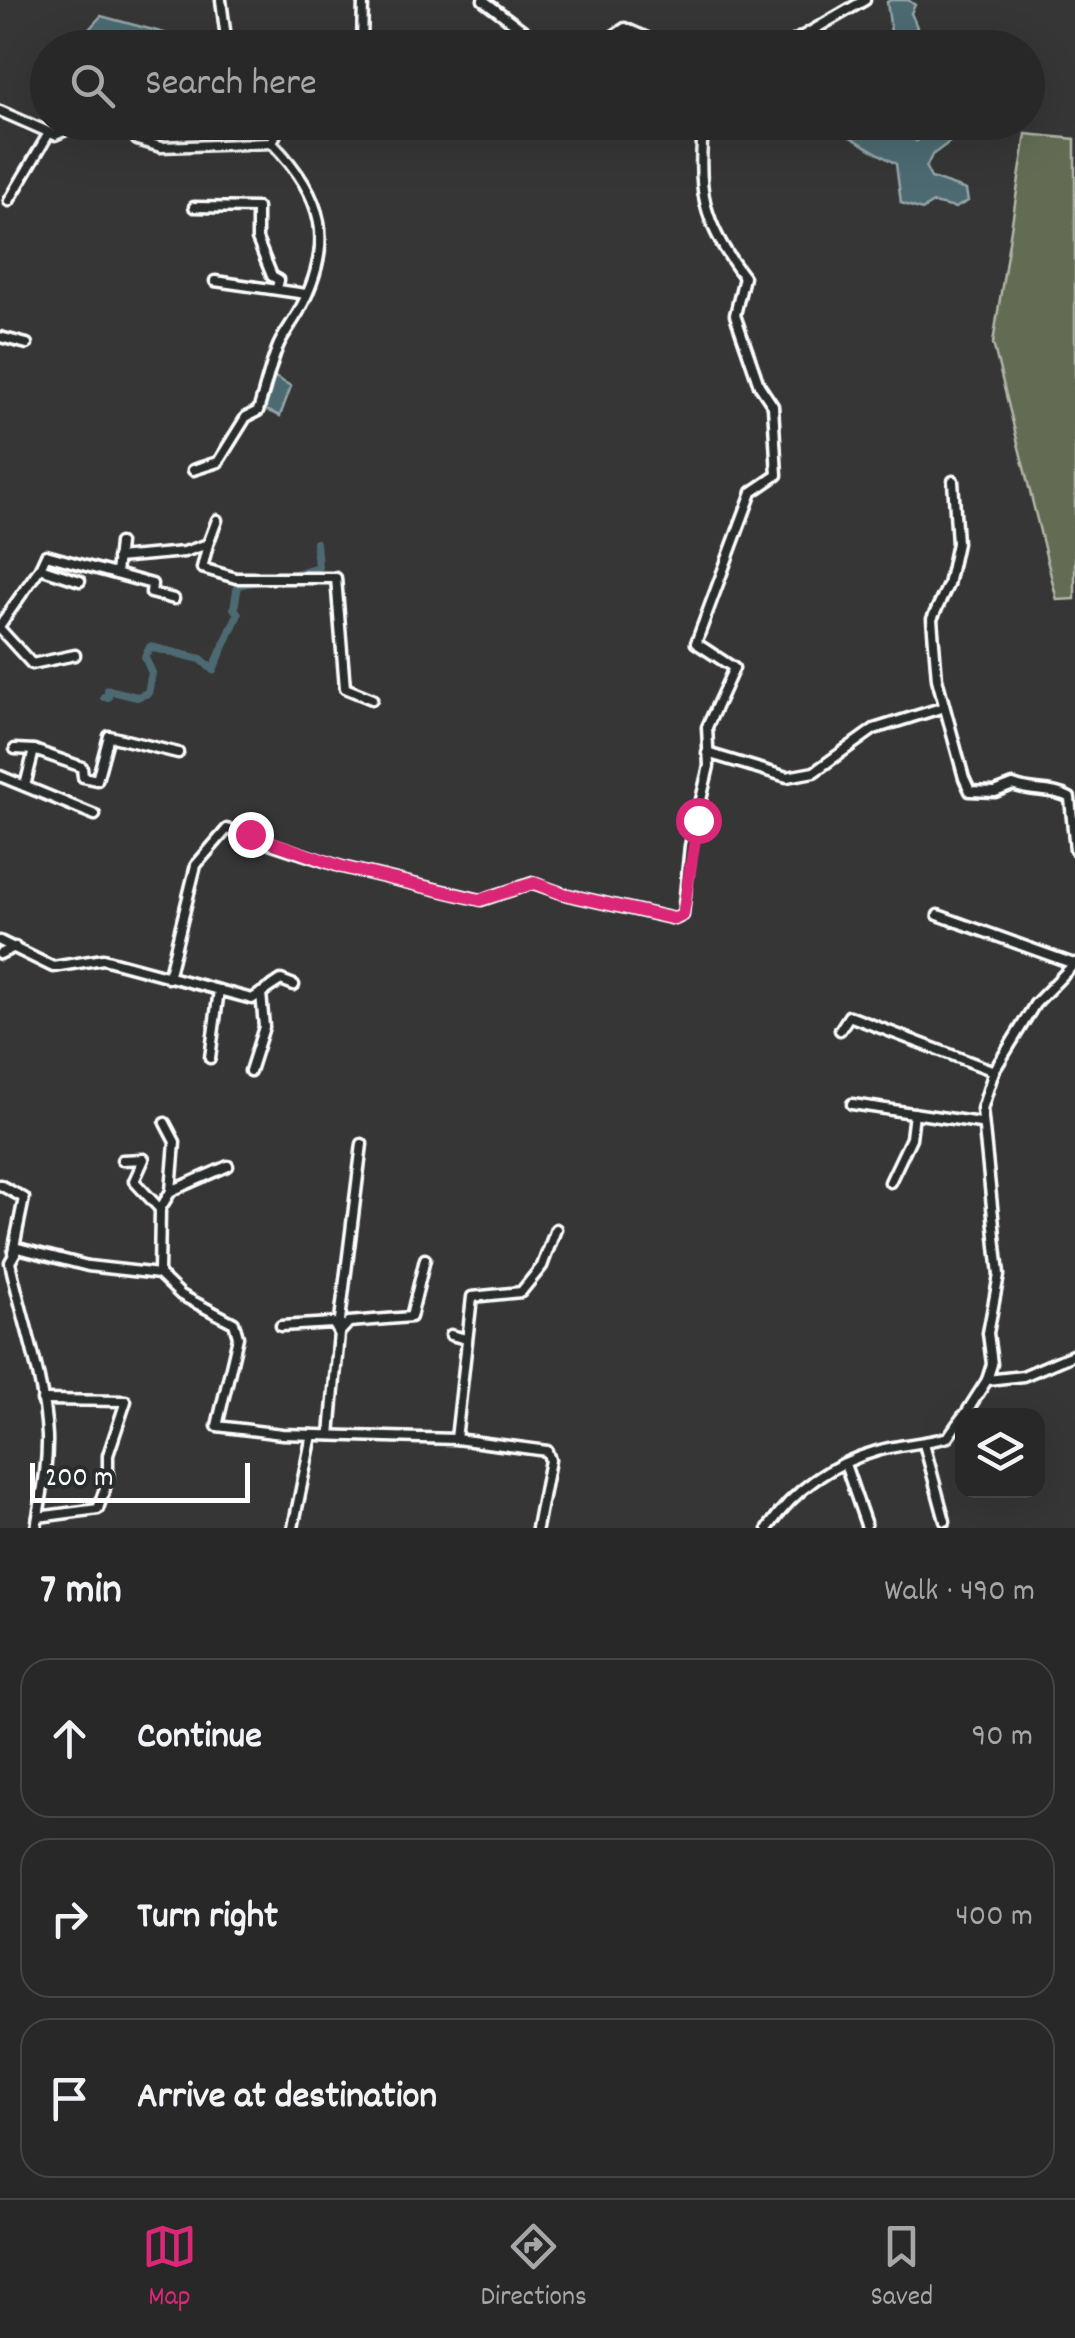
<!DOCTYPE html>
<html lang="en">
<head>
<meta charset="utf-8">
<style>
	body { margin:0; font-family:Dekko,sans-serif; background:#313030; color:#f1f3f6 }
	.controls { position:absolute; right:30px; bottom:30px; display:grid; overflow:hidden; border-radius:20px; box-shadow:0 10px 40px #0002 }
	.controls button { width:90px; height:90px; display:grid; place-items:center; padding:0; border:0; border-bottom:2px solid #454445; background:#292828; color:#f1f3f6; font:50px sans-serif }
	.scale { position:absolute; left:30px; bottom:25px; width:220px; box-sizing:border-box; padding-left:10px; border:5px solid #fff; border-top:0; font-size:28px; line-height:35px; white-space:nowrap; color:#fff; -webkit-text-stroke:8px #2a2d2e; paint-order:stroke }
	.stop { position:absolute; width:30px; height:30px; margin:-22px; border:8px solid #db2777; border-radius:50%; background:#fff }
	.stop.end { background:#db2777; border-color:#fff; box-shadow:0 2px 10px #0008 }
	.list { margin:0; padding:0; list-style:none }
	h2 { display:flex; justify-content:space-between; align-items:center; height:130px; margin:0; padding:0 40px; font-size:42px }
	h2 small { font-size:32px; font-weight:400; color:#a5a6a8 }
	.list li { display:grid; grid-template-columns:65px 1fr auto; gap:30px; align-items:center; box-sizing:border-box; height:160px; margin:0 20px 20px; padding:0 20px; border:2px solid #454445; border-radius:30px }
	.list b { display:block; font-size:38px; white-space:nowrap }
	.list em { font-size:32px; font-style:normal; color:#a5a6a8 }
	.icon { flex:none; width:55px; height:55px; fill:none; stroke:currentColor; stroke-width:2; stroke-linecap:round; stroke-linejoin:round }
	.map { position:relative; flex:none; width:1075px; height:1528px; overflow:hidden }
	.search { position:absolute; background:#292828; box-shadow:0 10px 40px #0002; left:30px; right:30px; top:30px; height:110px; display:flex; align-items:center; gap:25px; box-sizing:border-box; padding:0 35px; border-radius:55px; color:#a5a6a8; font-size:38px }
	.sheet { height:670px; background:#292828 }
	nav { display:flex; justify-content:space-around; align-items:center; box-sizing:border-box; height:140px; border-top:2px solid #454445; background:#292828; font-size:28px; color:#a5a6a8 }
	nav a { display:grid; justify-items:center; gap:5px }
	nav .on { color:#db2777 }
	.map>svg:first-child { display:block }
	.green { fill:#636c52; stroke:#b1b6a8; stroke-width:2.5 }
	.water { fill:#4e6b72; stroke:#95a6aa; stroke-width:2.5 }
	.lines { fill:none; stroke-linecap:round; stroke-linejoin:round }
	.canal { stroke:#4e6b72; stroke-width:8 }
	.minor-casing { stroke:#fff; stroke-width:15 }
	.minor { stroke:#2a2d2e; stroke-width:8 }
	.route { stroke:#db2777; stroke-width:12 }
</style>
</head>
<body>
<div class="map">
<svg width="1075" height="1528" viewBox="0 0 1075 1528">
	<rect width="100%" height="100%" fill="#373636"/>
	<filter id="ink" filterUnits="userSpaceOnUse"><feTurbulence type="fractalNoise" baseFrequency=".01" numOctaves="2"/><feDisplacementMap in="SourceGraphic" scale="20" xChannelSelector="R" yChannelSelector="G"/><feConvolveMatrix kernelMatrix="1 2 1 2 8 2 1 2 1" color-interpolation-filters="sRGB"/></filter>
	<g filter="url(#ink)">
		<polygon class="green" points="1026,134 1075,139 1075,599 1057,600 993,343"/>
		<g class="water">
			<polygon points="891,0 908,0 915,5 911,13 917,27 912,34 891,32 887,2"/>
			<polygon points="101,16 179,37 177,47 99,45 82,37"/>
			<polygon points="835,123 867,123 917,141 937,123 949,126 955,138 932,155 926,168 931,178 966,190 968,201 955,208 933,203 922,210 901,203 896,164 847,135"/>
			<polygon points="273,376 291,386 280,416 261,408"/>
		</g>
		<g class="lines">
			<g class="canal">
				<polyline points="289,576 318,567 316,543"/>
				<polyline points="104,697 108,697 108,690 137,697 148,693 152,673 145,657 150,647 201,659 213,670 238,614 234,608 238,585 265,579"/>
			</g>
			<g class="minor-casing">
				<g id="minor">
					<polyline points="221,0 226,38 258,48"/>
					<polyline points="483,0 532,37 559,48"/>
					<polyline points="362,48 363,0"/>
					<polyline points="595,48 625,28 670,48"/>
					<polyline points="782,48 865,0"/>
					<polyline points="0,111 55,135 84,122"/>
					<polyline points="88,122 135,134 137,140 161,147 272,143"/>
					<polyline points="135,134 149,122"/>
					<polyline points="272,143 281,122"/>
					<polyline points="9,201 49,133"/>
					<polyline points="194,207 257,208 257,239 272,276 279,280 277,288"/>
					<polyline points="215,281 306,294"/>
					<polyline points="0,337 27,344"/>
					<path d="M193,470L218,462L246,417L258,411C265,389 270,365 279,344C285,332 293,322 299,311C336,242 324,197 272,143"/>
					<path d="M953,481L957,543L948,585L932,619L937,679L964,778L970,791L995,792L1013,785C1033,793 1052,788 1070,798L1075,850"/>
					<polyline points="208,544 202,568 236,578 336,578 345,688 372,699"/>
					<polyline points="117,558 184,552 208,544 217,520"/>
					<polyline points="40,568 46,555 152,584 151,593 174,599"/>
					<polyline points="116,574 119,543"/>
					<polyline points="0,625 40,568 80,581"/>
					<polyline points="0,629 32,664 75,655"/>
					<polyline points="15,749 34,750"/>
					<polyline points="707,753 787,777 814,772 874,729 944,707"/>
					<polyline points="0,776 95,815"/>
					<polyline points="25,786 34,750 82,767 83,777 97,780 109,736 178,753"/>
					<polyline points="938,915 1074,964"/>
					<polyline points="0,941 53,967 103,959 252,999 281,980 294,985"/>
					<polyline points="0,954 15,947"/>
					<path d="M168,978L196,865L227,829L342,867L481,900L533,883L564,894L675,919L683,915L690,846L709,766L707,727L734,668L696,643L752,492L777,475L773,406L759,385L735,315L744,277C703,224 696,188 704,122"/>
					<polyline points="840,1030 849,1016 994,1071"/>
					<polyline points="210,1058 219,990"/>
					<polyline points="250,1071 264,1027 261,993"/>
					<polyline points="852,1104 980,1123"/>
					<polyline points="122,1160 144,1159 134,1181 160,1209 171,1191 175,1142 165,1123"/>
					<polyline points="890,1182 911,1138 914,1113"/>
					<polyline points="0,1185 24,1198 13,1252"/>
					<polyline points="171,1191 228,1166"/>
					<polyline points="159,1274 160,1209"/>
					<polyline points="281,1326 333,1323 339,1333"/>
					<polyline points="339,1328 362,1144"/>
					<polyline points="451,1335 466,1339"/>
					<polyline points="987,1380 1023,1376 1075,1354"/>
					<polyline points="964,1416 987,1380 992,1364 988,1333 999,1275 982,1109 994,1071 1035,1004 1075,963"/>
					<polyline points="330,1435 339,1333 349,1322 411,1317 425,1259"/>
					<polyline points="456,1439 547,1451 550,1460 537,1528"/>
					<polyline points="924,1444 945,1521"/>
					<polyline points="845,1464 866,1525"/>
					<polyline points="38,1517 98,1509 108,1479 108,1455 126,1401 42,1400"/>
					<path d="M36,1528C41,1497 48,1467 47,1436C44,1376 22,1320 10,1262L18,1248L88,1266L159,1274L181,1295L234,1323L238,1337L217,1426L282,1434L456,1439L472,1297L521,1292L542,1266L556,1229"/>
					<polyline points="293,1528 312,1435"/>
					<path d="M768,1528C795,1488 831,1464 877,1451C900,1444 924,1444 948,1437L962,1417"/>
				</g>
			</g>
			<use href="#minor" class="minor"/>
		</g>
	</g>
	<g class="lines" filter="url(#ink)">
		<polyline class="route" points="250,834 342,867 480,900 534,883 564,894 675,919 683,915 698,820"/>
	</g>
</svg>
<div class="controls">
<button><svg class="icon" aria-label="layers" viewBox="0 0 24 24"><path d="M12 4l9 5-9 5-9-5zM3 14l9 5 9-5"/></svg></button>
</div>
<div class="scale">200 m</div>
<div class="stop" style="left:698px;top:820px"></div>
<div class="stop end" style="left:250px;top:834px"></div>
<div class="search"><svg class="icon" aria-label="search" viewBox="0 0 24 24"><circle cx="10" cy="10" r="6"/><path d="M15 15l6 6"/></svg>Search here</div>
</div>
<section class="sheet">
<h2>7 min<small>Walk · 490 m</small></h2>
<ul class="list">
<li><svg class="icon" aria-label="ahead" viewBox="0 0 24 24"><path d="M12 20V5M6 11l6-6 6 6"/></svg><div><b>Continue</b></div><em>90 m</em></li>
<li><svg class="icon" aria-label="right" viewBox="0 0 24 24"><path d="M7 20v-9h11M14 6l5 5-5 5"/></svg><div><b>Turn right</b></div><em>400 m</em></li>
<li><svg class="icon" aria-label="arrive" viewBox="0 0 24 24"><path d="M6 21V4h12l-3 4 3 4H6"/></svg><div><b>Arrive at destination</b></div></li>
</ul>
</section>
<nav>
<a class="on"><svg class="icon" aria-label="map" viewBox="0 0 24 24"><path d="M3 6l6-2 6 2 6-2v14l-6 2-6-2-6 2zM9 4v14M15 6v14"/></svg>Map</a>
<a><svg class="icon" aria-label="directions" viewBox="0 0 24 24"><path d="M12 3l9 9-9 9-9-9zM9 14v-3h6M13 9l2 2-2 2"/></svg>Directions</a>
<a><svg class="icon" aria-label="saved" viewBox="0 0 24 24"><path d="M7 4h10v16l-5-4-5 4z"/></svg>Saved</a>
</nav>
</body>
</html>
